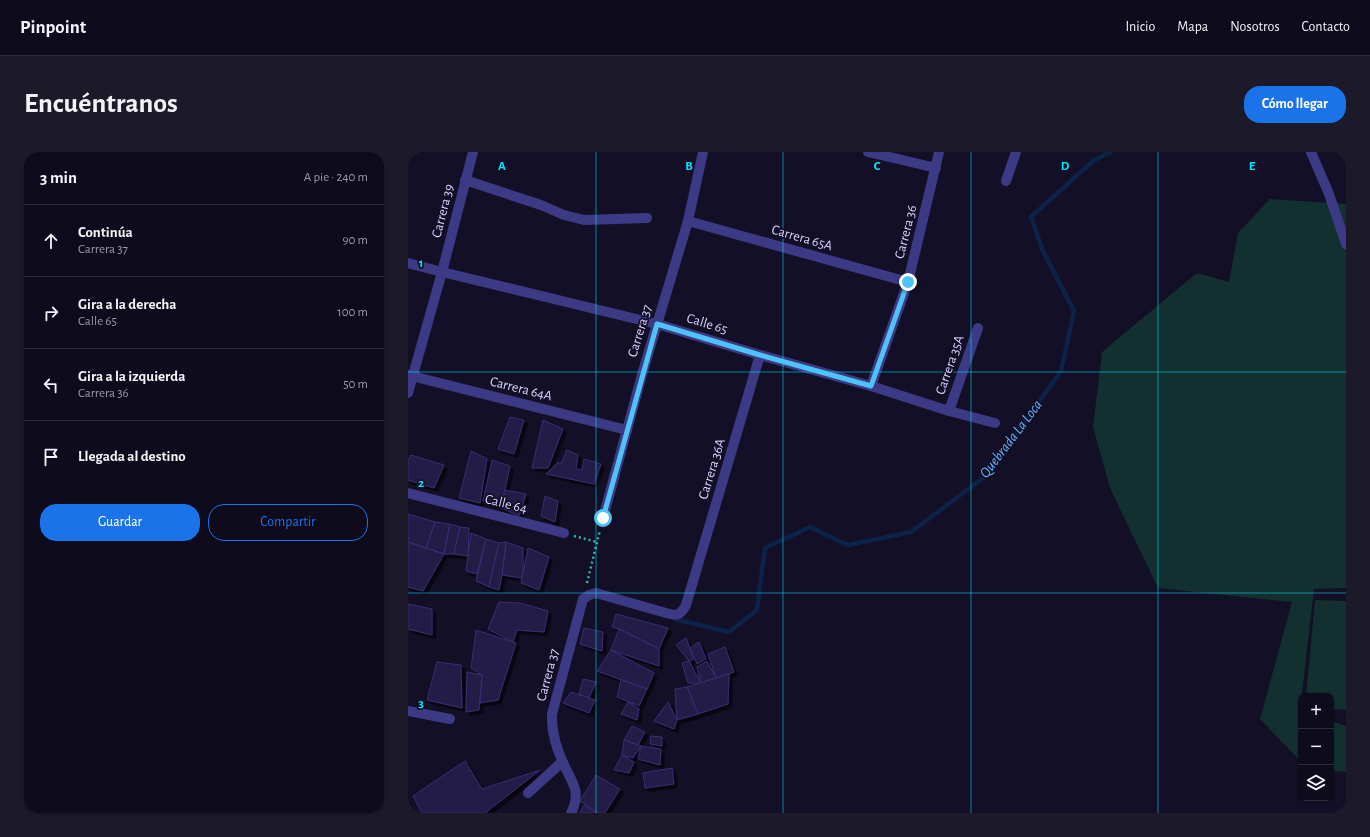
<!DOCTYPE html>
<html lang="es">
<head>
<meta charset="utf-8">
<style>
	body { margin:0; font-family:"Alegreya Sans",sans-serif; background:#1c1929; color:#f1f3f6 }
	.controls { position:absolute; right:12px; bottom:12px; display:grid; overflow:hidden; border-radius:8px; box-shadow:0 1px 3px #0004 }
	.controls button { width:36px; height:36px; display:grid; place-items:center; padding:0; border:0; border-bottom:1px solid #2e2b3b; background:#0e0b1c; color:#f1f3f6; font:20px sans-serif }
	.stop { position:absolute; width:12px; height:12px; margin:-9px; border:3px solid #4fc3f7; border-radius:50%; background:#fff }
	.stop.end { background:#4fc3f7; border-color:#fff; box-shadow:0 1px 4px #0008 }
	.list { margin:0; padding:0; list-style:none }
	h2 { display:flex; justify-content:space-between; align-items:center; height:52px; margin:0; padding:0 16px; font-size:17px }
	h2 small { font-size:13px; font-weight:400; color:#9b9ba3 }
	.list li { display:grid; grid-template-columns:26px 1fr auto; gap:12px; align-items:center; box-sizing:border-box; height:72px; padding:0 16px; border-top:1px solid #2e2b3b }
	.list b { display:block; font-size:15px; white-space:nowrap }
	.list p { margin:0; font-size:13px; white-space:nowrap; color:#9b9ba3 }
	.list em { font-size:13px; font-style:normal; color:#9b9ba3 }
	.actions { display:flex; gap:8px; padding:12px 16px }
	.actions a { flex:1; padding:9px 0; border:1px solid #1a73e8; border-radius:16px; text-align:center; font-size:14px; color:#1a73e8 }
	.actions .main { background:#1a73e8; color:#fff }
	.icon { flex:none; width:22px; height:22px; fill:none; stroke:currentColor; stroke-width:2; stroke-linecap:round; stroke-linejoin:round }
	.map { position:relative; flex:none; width:938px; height:661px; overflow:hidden; border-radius:16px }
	header { display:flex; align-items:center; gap:24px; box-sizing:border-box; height:56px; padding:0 20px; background:#0e0b1c; border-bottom:1px solid #2e2b3b }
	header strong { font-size:19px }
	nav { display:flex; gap:22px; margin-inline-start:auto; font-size:14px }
	.intro { display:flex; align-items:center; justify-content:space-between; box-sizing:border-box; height:96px; padding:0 24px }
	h1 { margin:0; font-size:28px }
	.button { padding:10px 18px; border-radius:16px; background:#1a73e8; color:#fff; font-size:14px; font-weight:700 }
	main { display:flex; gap:24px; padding:0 24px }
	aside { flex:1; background:#0e0b1c; border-radius:16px; box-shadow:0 1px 3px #0004 }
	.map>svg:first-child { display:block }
	.green { fill:#12302f }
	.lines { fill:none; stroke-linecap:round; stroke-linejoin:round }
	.stream { stroke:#0c2248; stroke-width:4.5 }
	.building { fill:#241b47; stroke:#3b2d73; filter:url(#shadow) }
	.path { stroke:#2fb8b0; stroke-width:2.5; stroke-dasharray:2 3; stroke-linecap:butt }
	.minor { stroke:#3d3a85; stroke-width:10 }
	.route { stroke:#4fc3f7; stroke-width:5 }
	.grid { fill:none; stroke:#00e5ff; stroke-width:1; stroke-opacity:0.55 }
	.labels { text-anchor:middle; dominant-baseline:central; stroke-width:3.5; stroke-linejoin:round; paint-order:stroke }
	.street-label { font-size:14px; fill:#d9d4ff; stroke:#130f26 }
	.water-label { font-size:15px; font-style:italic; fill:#62b6ff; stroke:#130f26 }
	.grid-label { font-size:13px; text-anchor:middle; font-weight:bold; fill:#00e5ff; stroke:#130f26; stroke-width:3.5; stroke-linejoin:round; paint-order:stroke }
</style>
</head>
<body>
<header>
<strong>Pinpoint</strong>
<nav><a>Inicio</a><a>Mapa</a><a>Nosotros</a><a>Contacto</a></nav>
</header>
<div class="intro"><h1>Encuéntranos</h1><a class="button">Cómo llegar</a></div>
<main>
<aside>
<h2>3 min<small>A pie · 240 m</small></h2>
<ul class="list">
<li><svg class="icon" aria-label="ahead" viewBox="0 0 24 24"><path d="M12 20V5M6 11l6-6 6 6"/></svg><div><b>Continúa</b><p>Carrera 37</p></div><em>90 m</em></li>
<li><svg class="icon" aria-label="right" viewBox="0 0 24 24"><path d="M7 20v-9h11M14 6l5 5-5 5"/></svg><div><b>Gira a la derecha</b><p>Calle 65</p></div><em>100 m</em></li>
<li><svg class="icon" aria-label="left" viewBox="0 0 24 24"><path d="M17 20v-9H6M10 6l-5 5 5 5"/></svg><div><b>Gira a la izquierda</b><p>Carrera 36</p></div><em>50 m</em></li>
<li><svg class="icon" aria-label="arrive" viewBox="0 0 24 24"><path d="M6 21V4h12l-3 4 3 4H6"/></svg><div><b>Llegada al destino</b></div></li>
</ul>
<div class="actions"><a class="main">Guardar</a><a>Compartir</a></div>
</aside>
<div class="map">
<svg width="938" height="661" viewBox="0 0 938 661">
	<defs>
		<filter id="shadow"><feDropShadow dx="3.5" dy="3.5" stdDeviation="0" flood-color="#0009"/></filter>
	</defs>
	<rect width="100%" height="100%" fill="#130f26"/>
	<g class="green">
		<polygon points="862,47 938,52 938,436 906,437 892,559 893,560 893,610 852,567 884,450 750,436 702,336 685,275 694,200 789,121 821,130 830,81"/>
		<polygon points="907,448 938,449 938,558 923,557 923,544 898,544"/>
		<polygon points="923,569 938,574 938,620 923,619"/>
	</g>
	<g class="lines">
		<polyline class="stream" points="266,467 321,480 349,458 357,396 402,375 440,393 503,380 579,323 653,219 666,159 635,99 623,65 685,9 702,0"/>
	</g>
	<g class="building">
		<polygon points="102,265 116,268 106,302 90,297"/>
		<polygon points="135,268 155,277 140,316 124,316"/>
		<polygon points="159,298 170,303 168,317 174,318 176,307 193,312 186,332 138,322 150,310 153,312"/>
		<polygon points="63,299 79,307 72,351 51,346"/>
		<polygon points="3,303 36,313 26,336 0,328 0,309"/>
		<polygon points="84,308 102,314 93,356 75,349"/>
		<polygon points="97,338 118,342 111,364 93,356"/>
		<polygon points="137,344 150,349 147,370 133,364"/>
		<polygon points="0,362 27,370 18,396 0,390"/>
		<polygon points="27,370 42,372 36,402 18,396"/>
		<polygon points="42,372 52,375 46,402 36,402"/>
		<polygon points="52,375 61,376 60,404 46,402"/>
		<polygon points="63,381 78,387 69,422 58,419"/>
		<polygon points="78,387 91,391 81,435 68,429"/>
		<polygon points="0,390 36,402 15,439 0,435"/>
		<polygon points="98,390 115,396 115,426 94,423"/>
		<polygon points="98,390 94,423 91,438 81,435 91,391"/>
		<polygon points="120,396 141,405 131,438 113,431"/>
		<polygon points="91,450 112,451 140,459 136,480 109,478 105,490 80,477"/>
		<polygon points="0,452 24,457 24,483 0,477"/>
		<polygon points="208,462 260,476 251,497 211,477 204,475"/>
		<polygon points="176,476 195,480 194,499 172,492"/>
		<polygon points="211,477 251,497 251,514 203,498"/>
		<polygon points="68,478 108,491 90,548 72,551 74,523 63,516"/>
		<polygon points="278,486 286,507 281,509 268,493"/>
		<polygon points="291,490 298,507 289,512 282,496"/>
		<polygon points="317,495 326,520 308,526 300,502"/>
		<polygon points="203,498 246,521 239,537 189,519"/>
		<polygon points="281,509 293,531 280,531 274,511"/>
		<polygon points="299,509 308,526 293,531 289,515"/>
		<polygon points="29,510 53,513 54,556 19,548"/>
		<polygon points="59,520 74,523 71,558 58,560"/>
		<polygon points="321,522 320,552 290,562 279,535"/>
		<polygon points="175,527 188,530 181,546 171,542"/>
		<polygon points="213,528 239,537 231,554 209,545"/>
		<polygon points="279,535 290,562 269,568 267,537"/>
		<polygon points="163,540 187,548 181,561 155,551"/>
		<polygon points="220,550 231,557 229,568 213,562"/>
		<polygon points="260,550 269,568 266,577 246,569"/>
		<polygon points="224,574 237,580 230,593 216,588"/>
		<polygon points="243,584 254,585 254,594 242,592"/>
		<polygon points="216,588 233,594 225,606 214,603"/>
		<polygon points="233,594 253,597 252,613 230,607"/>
		<polygon points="214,603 226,610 221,621 206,618"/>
		<polygon points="57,609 74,637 132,618 77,661 14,661 5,644"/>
		<polygon points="264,616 266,632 237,636 235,621"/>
		<polygon points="188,623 212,637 197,661 191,661 172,649"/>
		<polygon points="176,653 189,661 172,661"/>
	</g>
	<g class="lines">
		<g class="path">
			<polyline points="166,384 189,390"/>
			<polyline points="179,431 192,378"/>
		</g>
		<g class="minor">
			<polyline points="460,0 528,16"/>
			<polyline points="903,0 921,42 938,92"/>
			<polyline points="57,28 133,53 156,63 176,68 239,66"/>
			<polyline points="598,29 608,0"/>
			<polyline points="280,69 500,130"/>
			<polyline points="0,111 34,120 249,172 352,203 463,234 541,259 587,271"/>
			<polyline points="0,223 219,278"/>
			<polyline points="463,234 500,130 531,0"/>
			<polyline points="0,241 34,120 65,0"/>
			<polyline points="541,259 570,176"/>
			<polyline points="0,341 156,381"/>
			<polyline points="195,366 235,219 280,69 295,0"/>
			<polyline points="0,559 42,567"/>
			<polyline points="120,641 154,610"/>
			<path d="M163,661C167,654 169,644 167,637C165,630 161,623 158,617C149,599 143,582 144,562L175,447L181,443L188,441L258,461C269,464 272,464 278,453L352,203"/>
		</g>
	</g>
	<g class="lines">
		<polyline class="route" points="195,366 249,172 352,203 463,234 500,130"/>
	</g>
	<path class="grid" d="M188,0V661M375,0V661M563,0V661M750,0V661M0,220H938M0,441H938"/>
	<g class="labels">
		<g class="street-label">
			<text transform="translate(35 59) rotate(-76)">Carrera 39</text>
			<text transform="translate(498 80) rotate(-76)">Carrera 36</text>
			<text transform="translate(394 86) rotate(16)">Carrera 65A</text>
			<text transform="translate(299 172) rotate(17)">Calle 65</text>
			<text transform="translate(232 179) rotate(-73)">Carrera 37</text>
			<text transform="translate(542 213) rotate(-71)">Carrera 35A</text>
			<text transform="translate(113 237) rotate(14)">Carrera 64A</text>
			<text transform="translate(304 317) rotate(-73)">Carrera 36A</text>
			<text transform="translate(98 352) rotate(14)">Calle 64</text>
			<text transform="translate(140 523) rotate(-75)">Carrera 37</text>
		</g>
		<g class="water-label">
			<text transform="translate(603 287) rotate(-53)">Quebrada La Loca</text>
		</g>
	</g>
	<g class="grid-label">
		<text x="94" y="18">A</text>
		<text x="281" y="18">B</text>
		<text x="469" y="18">C</text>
		<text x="657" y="18">D</text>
		<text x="844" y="18">E</text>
		<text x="13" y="115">1</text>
		<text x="13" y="335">2</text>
		<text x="13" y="555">3</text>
	</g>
</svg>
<div class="controls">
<button>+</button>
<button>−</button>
<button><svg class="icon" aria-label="layers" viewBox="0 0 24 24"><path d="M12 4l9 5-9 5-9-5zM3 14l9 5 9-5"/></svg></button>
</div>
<div class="stop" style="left:195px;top:366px"></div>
<div class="stop end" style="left:500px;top:130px"></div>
</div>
</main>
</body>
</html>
